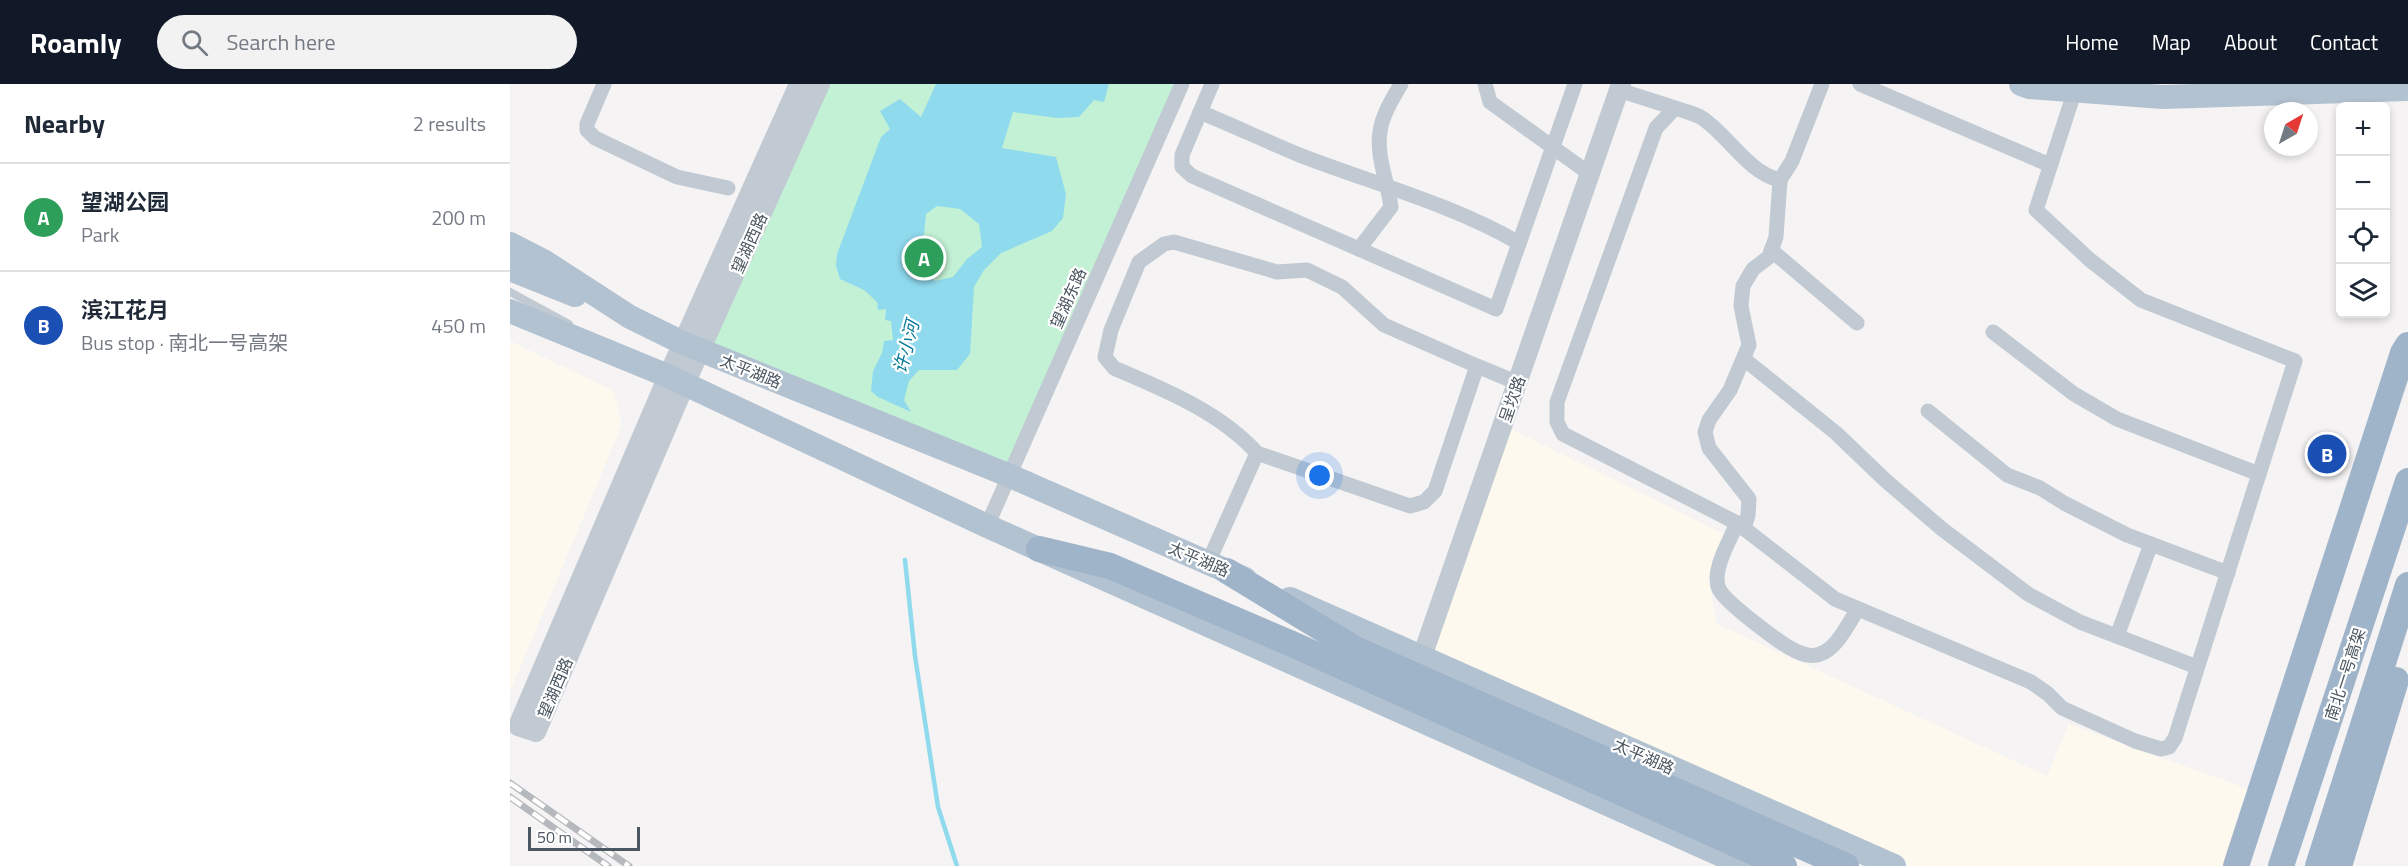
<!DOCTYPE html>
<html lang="en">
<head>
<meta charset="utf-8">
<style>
	body { margin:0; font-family:"Titillium Web","Noto Sans SC",sans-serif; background:#f2f2f3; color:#1f2937 }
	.controls { position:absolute; right:18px; top:18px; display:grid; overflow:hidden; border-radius:9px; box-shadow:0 3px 9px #0003 }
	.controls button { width:54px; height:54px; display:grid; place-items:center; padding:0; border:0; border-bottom:2px solid #e0e1e3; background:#fff; color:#1f2937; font:30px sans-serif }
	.compass { position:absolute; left:1754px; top:18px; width:54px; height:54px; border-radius:50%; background:#fff; box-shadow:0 3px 9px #0003; rotate:39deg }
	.scale { position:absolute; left:18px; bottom:15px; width:112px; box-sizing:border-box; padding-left:6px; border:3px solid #4a5661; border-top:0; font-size:16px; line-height:21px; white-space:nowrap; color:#4a5661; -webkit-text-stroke:4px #fff; paint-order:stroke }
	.you { position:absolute; left:810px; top:392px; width:21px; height:21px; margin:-15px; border:4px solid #fff; border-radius:50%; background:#1a73e8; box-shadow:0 0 0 9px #1a73e833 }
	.badge { display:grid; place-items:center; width:39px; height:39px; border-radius:50%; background:#111827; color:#fff; font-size:20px; font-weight:700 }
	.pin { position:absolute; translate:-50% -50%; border:3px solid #fff; box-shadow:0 2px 6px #0006 }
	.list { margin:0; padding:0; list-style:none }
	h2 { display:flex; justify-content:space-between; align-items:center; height:78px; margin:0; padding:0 24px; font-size:26px }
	h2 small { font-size:20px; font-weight:400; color:#747a83 }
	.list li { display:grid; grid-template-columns:39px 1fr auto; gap:18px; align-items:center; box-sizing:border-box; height:108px; padding:0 24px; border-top:2px solid #e0e1e3 }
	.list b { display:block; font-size:22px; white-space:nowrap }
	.list p { margin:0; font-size:20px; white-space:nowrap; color:#747a83 }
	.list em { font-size:20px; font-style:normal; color:#747a83 }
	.icon { flex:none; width:33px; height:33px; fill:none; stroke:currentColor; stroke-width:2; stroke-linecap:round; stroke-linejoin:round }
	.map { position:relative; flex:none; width:1898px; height:782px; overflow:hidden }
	header { display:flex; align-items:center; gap:36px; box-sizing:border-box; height:84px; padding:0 30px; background:#111827; color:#fff }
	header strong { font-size:28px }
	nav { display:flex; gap:33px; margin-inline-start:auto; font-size:21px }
	.search { width:420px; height:54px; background:#f2f2f3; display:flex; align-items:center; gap:15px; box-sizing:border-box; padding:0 21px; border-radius:33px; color:#747a83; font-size:22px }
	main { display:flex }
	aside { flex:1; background:#fff }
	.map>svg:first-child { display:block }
	.commercial { fill:#fdf9ef }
	.green { fill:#c3f1d5 }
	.water { fill:#90daee; fill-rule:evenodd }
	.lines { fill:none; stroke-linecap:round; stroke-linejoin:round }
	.stream { stroke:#90daee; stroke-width:4.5 }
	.service { stroke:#c1cad2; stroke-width:8 }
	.minor { stroke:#c1cad2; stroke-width:15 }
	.tertiary { stroke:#c1cad2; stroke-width:20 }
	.primary { stroke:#b3c2d1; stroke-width:24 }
	.trunk { stroke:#9fb4c9; stroke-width:26 }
	.rail-casing { stroke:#b5b8bd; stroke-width:7 }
	.rail { stroke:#fff; stroke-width:4.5; stroke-dasharray:14; stroke-linecap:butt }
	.labels { text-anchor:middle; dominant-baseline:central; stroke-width:4.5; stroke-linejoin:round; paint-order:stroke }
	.street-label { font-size:16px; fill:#4a5661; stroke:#fff }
	.water-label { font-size:18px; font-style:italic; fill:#0c7c9b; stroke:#fff }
</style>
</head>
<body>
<header>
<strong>Roamly</strong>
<div class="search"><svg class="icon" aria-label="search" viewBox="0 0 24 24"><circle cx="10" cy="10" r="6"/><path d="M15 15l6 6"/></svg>Search here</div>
<nav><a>Home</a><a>Map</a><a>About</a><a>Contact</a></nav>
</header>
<main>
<aside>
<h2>Nearby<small>2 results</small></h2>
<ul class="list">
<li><span class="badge" style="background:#2e9e5b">A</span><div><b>望湖公园</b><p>Park</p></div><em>200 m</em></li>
<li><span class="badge" style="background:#1a4fb4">B</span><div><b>滨江花月</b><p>Bus stop · 南北一号高架</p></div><em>450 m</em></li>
</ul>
</aside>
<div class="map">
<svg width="1898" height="782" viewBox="0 0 1898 782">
	<rect width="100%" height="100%" fill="#f5f3f3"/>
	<g class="commercial">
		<polygon points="0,257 104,307 112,341 0,608"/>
		<polygon points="993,341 1216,451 1198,492 1207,540 1537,692 1559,640 1760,713 1736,782 1384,782 912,574"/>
	</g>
	<polygon class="green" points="310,0 672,0 498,391 191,266"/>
	<path class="water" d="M426,0H599L594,18L584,16L569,33L547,34L503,28L492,64L546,73L556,110L553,134L542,147L491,169L474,186L464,203L460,270L447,286H409L399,297L394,316L401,328L368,313L361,307L363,287L372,269L374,257L383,256L381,237L375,236L376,225L368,226L367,218L354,206L330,195L326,182L327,170L371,53L380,45L370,27L390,15L411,33ZM427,122L450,125L469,140L472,163L457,175L443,193L425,197L413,187L419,171L414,151L416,130Z"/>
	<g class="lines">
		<polyline class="stream" points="395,476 405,572 428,723 447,782"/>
		<polyline class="service" points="0,208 59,240"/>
		<g class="minor">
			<polyline points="94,0 77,40 77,46 85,54 167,93 218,104"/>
			<polyline points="702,0 672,71 672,83 682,92 986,225 1065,0"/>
			<polyline points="975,0 980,18 1080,90"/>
			<path d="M1312,0L1282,77L1270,96C1237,88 1219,52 1192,34C1184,29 1173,27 1165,24L1146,44L1047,318V338L1053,350L1227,439L1325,515L1521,598L1538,610L1552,624L1625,657L1651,665L1659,663L1665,654L1785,277L1631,216L1580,176L1526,126L1565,6"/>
			<polyline points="1350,0 1540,81"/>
			<polyline points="1109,6 1165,24"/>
			<path d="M690,28C724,42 758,58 792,72C865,100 941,120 1009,159"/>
			<path d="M849,165L881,123C878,99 866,72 870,48C872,31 883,14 891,0"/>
			<polyline points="1261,166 1347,239"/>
			<polyline points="1483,248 1564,310 1607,335 1749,390"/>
			<polyline points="1234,275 1326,349 1375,396 1432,445 1518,510 1570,538 1687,583"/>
			<polyline points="967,282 1008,299"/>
			<polyline points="1418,327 1497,391 1530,404 1554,419 1617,451 1718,489"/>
			<path d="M1227,439C1220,457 1201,486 1209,505C1215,518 1274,563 1288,568C1295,571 1303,573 1310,570C1327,565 1339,538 1348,525"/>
			<polyline points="477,442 672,0"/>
			<polyline points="1234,445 1238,431 1239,415 1199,364 1195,348 1199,336 1220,306 1239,261 1231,222 1233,202 1243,185 1259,173 1266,153 1270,96"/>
			<path d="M698,479L747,369L900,422L914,418L925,407L967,282L874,241L832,203L797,186L767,188L664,158L654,160L629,178L601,246L595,273L604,284C655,306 710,328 747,369"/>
			<polyline points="1607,552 1641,460"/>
		</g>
		<g class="tertiary">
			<polyline points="289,0 158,292 8,642 26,648 175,300 310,0"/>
			<polyline points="907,587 1111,0"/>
		</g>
		<g class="primary">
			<polyline points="1511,0 1519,3 1653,13 1898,5"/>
			<polyline points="0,160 35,178 120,233 173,259 498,391 735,495"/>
			<polyline points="0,185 65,211"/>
			<polyline points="0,227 158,292 477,442 1236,782"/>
			<polyline points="780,515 1384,782"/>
		</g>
		<g class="trunk">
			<polyline points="529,465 600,482 782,560 1274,782"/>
			<polyline points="717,487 847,566 1336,782"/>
			<polyline points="1726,782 1893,269 1898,261"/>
			<polyline points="1771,782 1898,397"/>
			<polyline points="1808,782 1898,501"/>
			<polyline points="1829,782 1886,596"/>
		</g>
		<g class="rail-casing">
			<g id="rail">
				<polyline points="0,699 119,782"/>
				<polyline points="0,713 98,782"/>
			</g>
		</g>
		<use href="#rail" class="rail"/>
	</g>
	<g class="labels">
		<g class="street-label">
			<text transform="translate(239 159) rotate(-66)">望湖西路</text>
			<text transform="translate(558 214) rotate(-66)">望湖东路</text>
			<text transform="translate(241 287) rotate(22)">太平湖路</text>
			<text transform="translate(1002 315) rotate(-71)">呈坎路</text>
			<text transform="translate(689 475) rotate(23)">太平湖路</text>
			<text transform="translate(1835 590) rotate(-72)">南北一号高架</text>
			<text transform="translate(45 604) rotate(-67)">望湖西路</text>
			<text transform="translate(1134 672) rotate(24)">太平湖路</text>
		</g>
		<g class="water-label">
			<text transform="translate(396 263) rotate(-75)">许小河</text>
		</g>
	</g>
</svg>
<div class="controls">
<button>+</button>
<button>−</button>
<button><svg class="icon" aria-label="locate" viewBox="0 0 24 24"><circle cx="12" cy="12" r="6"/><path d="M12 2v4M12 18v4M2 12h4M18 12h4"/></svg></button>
<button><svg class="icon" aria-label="layers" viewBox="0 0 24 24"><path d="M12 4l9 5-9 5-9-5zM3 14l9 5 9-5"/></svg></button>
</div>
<svg class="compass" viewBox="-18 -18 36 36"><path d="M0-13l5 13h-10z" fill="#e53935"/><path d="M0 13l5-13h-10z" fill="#747a83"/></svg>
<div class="scale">50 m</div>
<div class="you"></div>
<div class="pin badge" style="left:414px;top:174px;background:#2e9e5b">A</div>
<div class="pin badge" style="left:1817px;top:370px;background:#1a4fb4">B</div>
</div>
</main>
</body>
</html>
